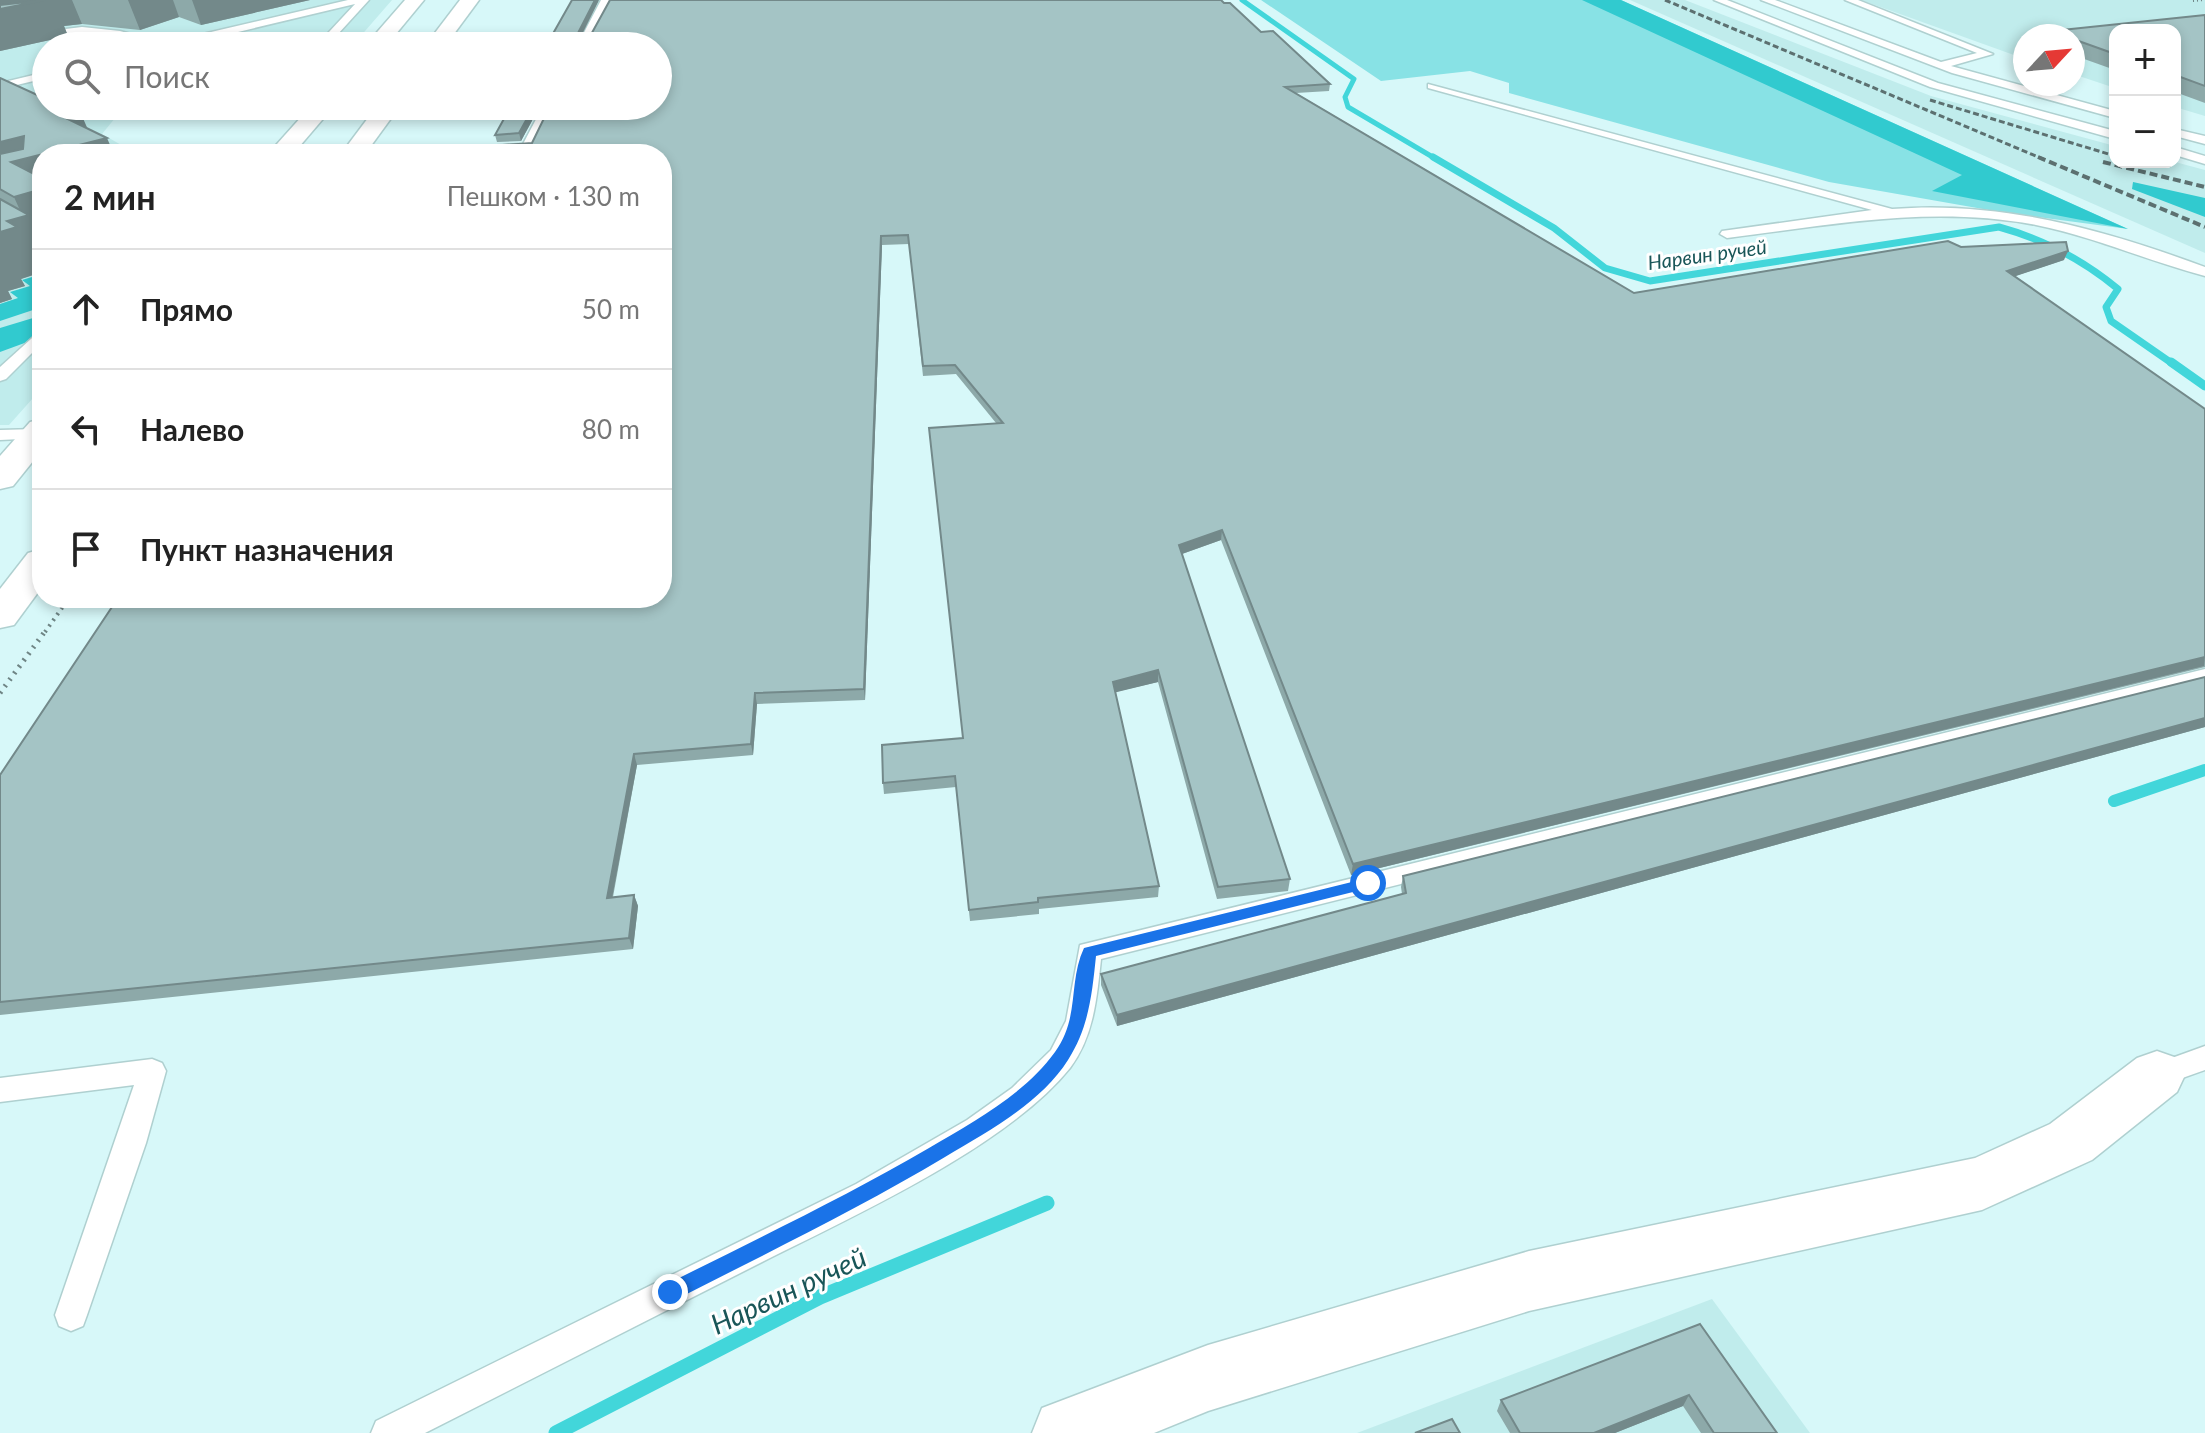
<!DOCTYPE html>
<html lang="ru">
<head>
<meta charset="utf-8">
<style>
	body { margin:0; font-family:Lato,sans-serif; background:#f2f2f2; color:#222 }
	.controls { position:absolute; right:24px; top:24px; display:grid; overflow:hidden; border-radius:16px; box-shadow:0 4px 12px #0003 }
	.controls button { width:72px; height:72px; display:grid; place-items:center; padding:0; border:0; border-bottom:2px solid #e0e0e0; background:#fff; color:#222; font:40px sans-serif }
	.compass { position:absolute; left:2013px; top:24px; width:72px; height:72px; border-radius:50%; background:#fff; box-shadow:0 4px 12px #0003; rotate:64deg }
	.stop { position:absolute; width:24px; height:24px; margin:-18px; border:6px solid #1a73e8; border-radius:50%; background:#fff }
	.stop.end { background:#1a73e8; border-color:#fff; box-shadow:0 2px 8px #0008 }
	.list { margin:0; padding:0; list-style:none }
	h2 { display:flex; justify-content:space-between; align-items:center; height:104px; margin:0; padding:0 32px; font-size:34px }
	h2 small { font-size:26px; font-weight:400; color:#767676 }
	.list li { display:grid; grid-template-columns:52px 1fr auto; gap:24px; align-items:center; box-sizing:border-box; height:120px; padding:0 32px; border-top:2px solid #e0e0e0 }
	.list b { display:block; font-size:30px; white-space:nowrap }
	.list em { font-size:26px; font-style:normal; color:#767676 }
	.icon { flex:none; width:44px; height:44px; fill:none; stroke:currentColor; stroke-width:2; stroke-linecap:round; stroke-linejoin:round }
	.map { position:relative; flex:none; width:2205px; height:1433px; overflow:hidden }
	.search { position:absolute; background:#fff; box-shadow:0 4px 12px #0003; left:32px; top:32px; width:640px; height:88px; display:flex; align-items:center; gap:20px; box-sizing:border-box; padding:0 28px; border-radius:44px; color:#767676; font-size:30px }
	.panel { position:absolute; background:#fff; box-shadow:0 4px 12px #0003; left:32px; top:144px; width:640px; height:464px; border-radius:32px }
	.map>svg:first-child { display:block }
	.built { fill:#c0ecec }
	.green { fill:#88e2e5 }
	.forest { fill:#31cacf }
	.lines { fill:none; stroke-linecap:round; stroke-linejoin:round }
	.stream-far4 { stroke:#42d6da; stroke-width:5 }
	.stream-far3 { stroke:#42d6da; stroke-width:7 }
	.stream-far2 { stroke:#42d6da; stroke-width:9 }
	.stream-far1 { stroke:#42d6da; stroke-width:12 }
	.stream { stroke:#42d6da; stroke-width:15 }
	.lane-casing { stroke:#afd0d0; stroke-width:3 }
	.street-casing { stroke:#afd0d0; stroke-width:3 }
	.path-far2 { stroke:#6f8585; stroke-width:2; stroke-dasharray:1 3; stroke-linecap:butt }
	.path-far1 { stroke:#6f8585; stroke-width:4; stroke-dasharray:2 5; stroke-linecap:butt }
	.path { stroke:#6f8585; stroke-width:5; stroke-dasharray:2 6; stroke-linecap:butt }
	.lane { fill:#fff; fill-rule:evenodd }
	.street { fill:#fff; fill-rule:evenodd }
	.rail-far1 { stroke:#5c7070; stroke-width:3; stroke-dasharray:6 3; stroke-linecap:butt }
	.rail { stroke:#5c7070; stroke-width:4; stroke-dasharray:8 4; stroke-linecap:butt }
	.wall { fill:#8da9a9 }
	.shaded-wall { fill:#73898a }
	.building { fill:#a4c4c5; stroke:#73898a; stroke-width:2 }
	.route { fill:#1a73e8 }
	.labels { text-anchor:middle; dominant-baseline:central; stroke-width:6; stroke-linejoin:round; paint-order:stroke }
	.far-water-label { font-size:20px; font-style:italic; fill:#195658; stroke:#fff }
	.near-water-label { font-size:28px; font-style:italic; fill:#195658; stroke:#fff }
</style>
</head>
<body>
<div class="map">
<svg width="2205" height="1433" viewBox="0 0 2205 1433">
	<rect width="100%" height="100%" fill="#d7f8f9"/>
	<g class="built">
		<polygon points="0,0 392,0 352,46 46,46 46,106 125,106 102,134 137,154 42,154 42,388 9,425 0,425"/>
		<polygon points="1630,0 1685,0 1931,96 2115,146 2115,162 2175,162 2205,170 2205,253"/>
		<polygon points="1861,0 2205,0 2205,116 2175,107 2175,30 2115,30 2115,88 2073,74 2073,36 2025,36 2025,59"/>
		<polygon points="1712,1299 1810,1433 1357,1433"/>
	</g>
	<polygon class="green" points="1261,0 1621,0 2128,229 2000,212 1829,182 1509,93 1509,83 1470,71 1381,81"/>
	<g class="forest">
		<polygon points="1582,0 1621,0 2128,229 1932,191 1962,175"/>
		<polygon points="2133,182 2205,198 2205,217 2132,189"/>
		<polygon points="42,274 42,307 0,321 0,304 18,298 10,292 30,286 22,280"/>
		<polygon points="33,318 39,331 30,341 0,352 0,328"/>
	</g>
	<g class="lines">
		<polyline class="stream-far4" points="1242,0 1354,79 1345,97 1348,107 1436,159"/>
		<path class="stream-far3" d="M1433,157L1554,228L1605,268L1650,281L1999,227C2043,239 2083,260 2118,289L2106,307L2111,321L2173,364"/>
		<polyline class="stream-far2" points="2171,362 2205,386"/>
		<polyline class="stream-far1" points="2114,801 2205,770"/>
		<polyline class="stream" points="556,1433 820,1297 1047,1203"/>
		<g class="lane-casing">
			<g id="lane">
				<path d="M348,0H369L327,46H316L355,4L179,46C151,46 127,36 99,34C66,31 33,36 0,43V37L82,27L120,31L164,43Z"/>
				<polygon points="601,0 611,0 587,46 577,46"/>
				<polygon points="1714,0 1727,0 1938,83 2115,131 2115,139 1930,87"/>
				<polygon points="1761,0 1775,0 1941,62 1977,53 1845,0 1858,0 1993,54 1951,66 2115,111 2115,118 1952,73"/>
				<polygon points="46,72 46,78 0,89 0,83"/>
				<path d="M1428,84L1892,209C1999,200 2105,230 2205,267V276C2148,261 2095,237 2036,225C1931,205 1831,225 1727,238L1720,234L1722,231L1872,210L1428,88Z"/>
				<polygon points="543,106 555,106 531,150 408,154 414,150 523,144"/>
				<polygon points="2175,129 2205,136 2205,144 2175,136"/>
				<polygon points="2175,147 2205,156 2205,164 2175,155"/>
				<polygon points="156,150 175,154 150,154"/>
				<polygon points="42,329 42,343 6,379 0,381 0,367"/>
				<polygon points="0,430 37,429 42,430 42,438 0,440"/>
				<path d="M2205,669V683L1101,959C1097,997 1094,1036 1070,1068C1008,1145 860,1213 770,1258C655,1316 540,1375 425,1433H371L376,1421L856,1184L967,1120L1012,1088L1051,1050L1066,1021L1080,945Z"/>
				<polygon points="2205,1046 2205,1070 2157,1087 2147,1083 2143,1075 2147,1067"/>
				<polygon points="152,1059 162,1063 166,1071 146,1143 87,1315 83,1326 71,1331 59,1326 55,1315 134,1085 0,1102 0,1078"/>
			</g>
		</g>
		<g class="street-casing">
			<g id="street">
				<polygon points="405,0 424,0 386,46 365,46"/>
				<polygon points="460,0 479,0 445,46 425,46"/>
				<polygon points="311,106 334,106 293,154 268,154"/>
				<polygon points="377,106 400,106 365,154 341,154"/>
				<polygon points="42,419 42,450 13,486 0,489 0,456 30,422"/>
				<polygon points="42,549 42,587 14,625 0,628 0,589 28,553"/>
				<polygon points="2157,1051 2177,1058 2185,1075 2177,1092 2092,1160 1982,1210 1529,1311 1208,1411 1154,1433 1032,1433 1042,1408 1208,1345 1529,1251 1975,1158 2050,1124 2137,1058"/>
			</g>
		</g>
		<polyline class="path-far2" points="2193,1 2205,0"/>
		<polyline class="path-far1" points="45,632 69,598"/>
		<polyline class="path" points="0,693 46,630"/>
		<use href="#lane" class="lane"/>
		<use href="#street" class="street"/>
		<g class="rail-far1">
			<polyline points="1665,0 2043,159"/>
			<polyline points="1930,100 2115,156"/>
		</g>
		<g class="rail">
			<polyline points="2038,157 2205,227"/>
			<polyline points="2103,162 2205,187"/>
		</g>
	</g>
	<g class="wall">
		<polygon points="0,0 310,0 201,25 179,17 140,30 82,24 64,26 68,36 0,51"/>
		<polygon points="599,0 579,41 1224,3 1330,84 1329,91 1296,93 1634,293 1961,247 2064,260 2015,276 2205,409 2205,667 1351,875 1221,540 1182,554 1290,879 1288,891 1217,899 1158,682 1115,692 1159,886 1158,897 1039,909 1039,914 970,921 956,787 884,794 883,783 963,738 996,423 956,374 923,376 909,244 882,245 865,700 757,704 753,755 637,765 613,897 634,895 638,906 633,949 0,1015 0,775 662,598 532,143 658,106 546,46"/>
		<polygon points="2205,15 2205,103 2175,92 2175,30 2115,30 2115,70 2073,55 2073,36 2050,36 2052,31"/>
		<polygon points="0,78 42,154 42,240 40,240 42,243 42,263 35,265 39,273 21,279 25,286 8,291 12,299 0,303"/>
		<polygon points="540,106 521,141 497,142 495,135"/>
		<polygon points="2205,677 2205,727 1117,1026 1101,985 1101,974 1402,894 1401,887 1403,876"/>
		<polygon points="1700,1324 1777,1433 1701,1433 1683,1406 1615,1433 1510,1433 1497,1411 1501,1400"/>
	</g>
	<g class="shaded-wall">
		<polygon points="0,0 72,0 82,24 64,26 68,36 0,51"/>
		<polygon points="128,0 173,0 179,17 140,30"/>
		<polygon points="192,0 310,0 201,25"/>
		<polygon points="595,0 599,0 576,46 574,41"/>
		<polygon points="534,106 540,106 521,141 519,133"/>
		<polygon points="82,116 93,141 107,138 114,154 43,154 68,119"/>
		<polygon points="24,136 42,154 42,240 40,240 42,243 42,263 35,265 39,273 21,279 25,286 8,291 12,299 0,303 0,232 7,221 23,217 14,197 0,189 0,142"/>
		<polygon points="881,236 882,245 865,700 864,689"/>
		<polygon points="2068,251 2064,260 2004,280 2007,271"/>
		<polygon points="1222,530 1221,540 1179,555 1179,545"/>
		<polygon points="2205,657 2204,666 1351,875 1353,864"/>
		<polygon points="1158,670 1158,682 1113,693 1113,682"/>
		<polygon points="755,693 757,704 753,755 751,744"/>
		<polygon points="2205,718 2205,727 1117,1026 1117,1015"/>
		<polygon points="634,754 637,765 610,909 607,898"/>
		<polygon points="634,895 638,906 633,949 629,938"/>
		<polygon points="1689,1395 1683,1406 1615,1433 1594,1433"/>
	</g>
	<g class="building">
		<polygon points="45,0 0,9 0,5"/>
		<polygon points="572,0 595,0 574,41 588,40 610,0 1221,0 1224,3 1230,3 1261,32 1273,31 1330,84 1285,87 1634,293 1948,241 1961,247 2066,242 2068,251 2007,271 2205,409 2205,657 1353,864 1222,530 1179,545 1290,879 1218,887 1158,670 1113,682 1159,886 1038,898 1038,902 969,910 955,776 883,783 882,745 963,738 929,428 1003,423 955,365 923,366 908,235 881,236 864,689 755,693 751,744 634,754 607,898 634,895 629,938 0,1002 0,775 118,598 662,598 662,154 483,154 488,146 532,143 550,106 658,106 658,46 546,46"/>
		<polygon points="2205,15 2205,86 2175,75 2175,30 2115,30 2115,54 2073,39 2073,36 2065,36 2052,31"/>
		<polygon points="0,78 46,99 46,106 60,106 82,116 68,119 107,138 11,162 42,178 42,189 14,197 0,189 0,154 23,149 24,136 0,142"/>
		<polygon points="511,106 534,106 519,133 495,135"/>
		<polygon points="0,199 29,215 7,221 17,227 0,232"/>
		<polygon points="2205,677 2205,718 1117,1015 1101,974 1406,893 1403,876"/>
		<polygon points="1700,1324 1777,1433 1714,1433 1689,1395 1594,1433 1520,1433 1501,1400"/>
		<polygon points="1452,1419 1460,1433 1415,1433"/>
	</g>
	<path class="route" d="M1368,878L1373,879V887L1096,956C1092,994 1089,1027 1068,1060C1041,1103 987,1132 945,1157C858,1209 767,1253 677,1299H663V1286C753,1241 843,1198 929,1148C973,1122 1024,1095 1055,1052C1080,1018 1068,982 1084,948Z"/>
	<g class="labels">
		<g class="far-water-label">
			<text transform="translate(1707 254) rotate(-8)">Нарвин ручей</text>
		</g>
		<g class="near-water-label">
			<text transform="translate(788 1290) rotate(-25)">Нарвин ручей</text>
		</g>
	</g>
</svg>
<div class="controls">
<button>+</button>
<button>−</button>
</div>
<svg class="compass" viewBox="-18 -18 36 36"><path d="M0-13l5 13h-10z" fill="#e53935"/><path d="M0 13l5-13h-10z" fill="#767676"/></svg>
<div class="stop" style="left:1368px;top:883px"></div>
<div class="stop end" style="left:670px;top:1292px"></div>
<div class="search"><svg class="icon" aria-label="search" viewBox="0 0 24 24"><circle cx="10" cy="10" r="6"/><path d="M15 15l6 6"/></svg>Поиск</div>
<section class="panel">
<h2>2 мин<small>Пешком · 130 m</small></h2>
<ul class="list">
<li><svg class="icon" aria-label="ahead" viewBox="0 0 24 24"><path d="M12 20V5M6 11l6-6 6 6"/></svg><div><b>Прямо</b></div><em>50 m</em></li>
<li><svg class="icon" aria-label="left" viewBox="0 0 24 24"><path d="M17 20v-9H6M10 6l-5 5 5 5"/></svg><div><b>Налево</b></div><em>80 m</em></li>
<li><svg class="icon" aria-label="arrive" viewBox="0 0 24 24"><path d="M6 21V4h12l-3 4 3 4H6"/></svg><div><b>Пункт назначения</b></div></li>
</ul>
</section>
</div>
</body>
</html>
